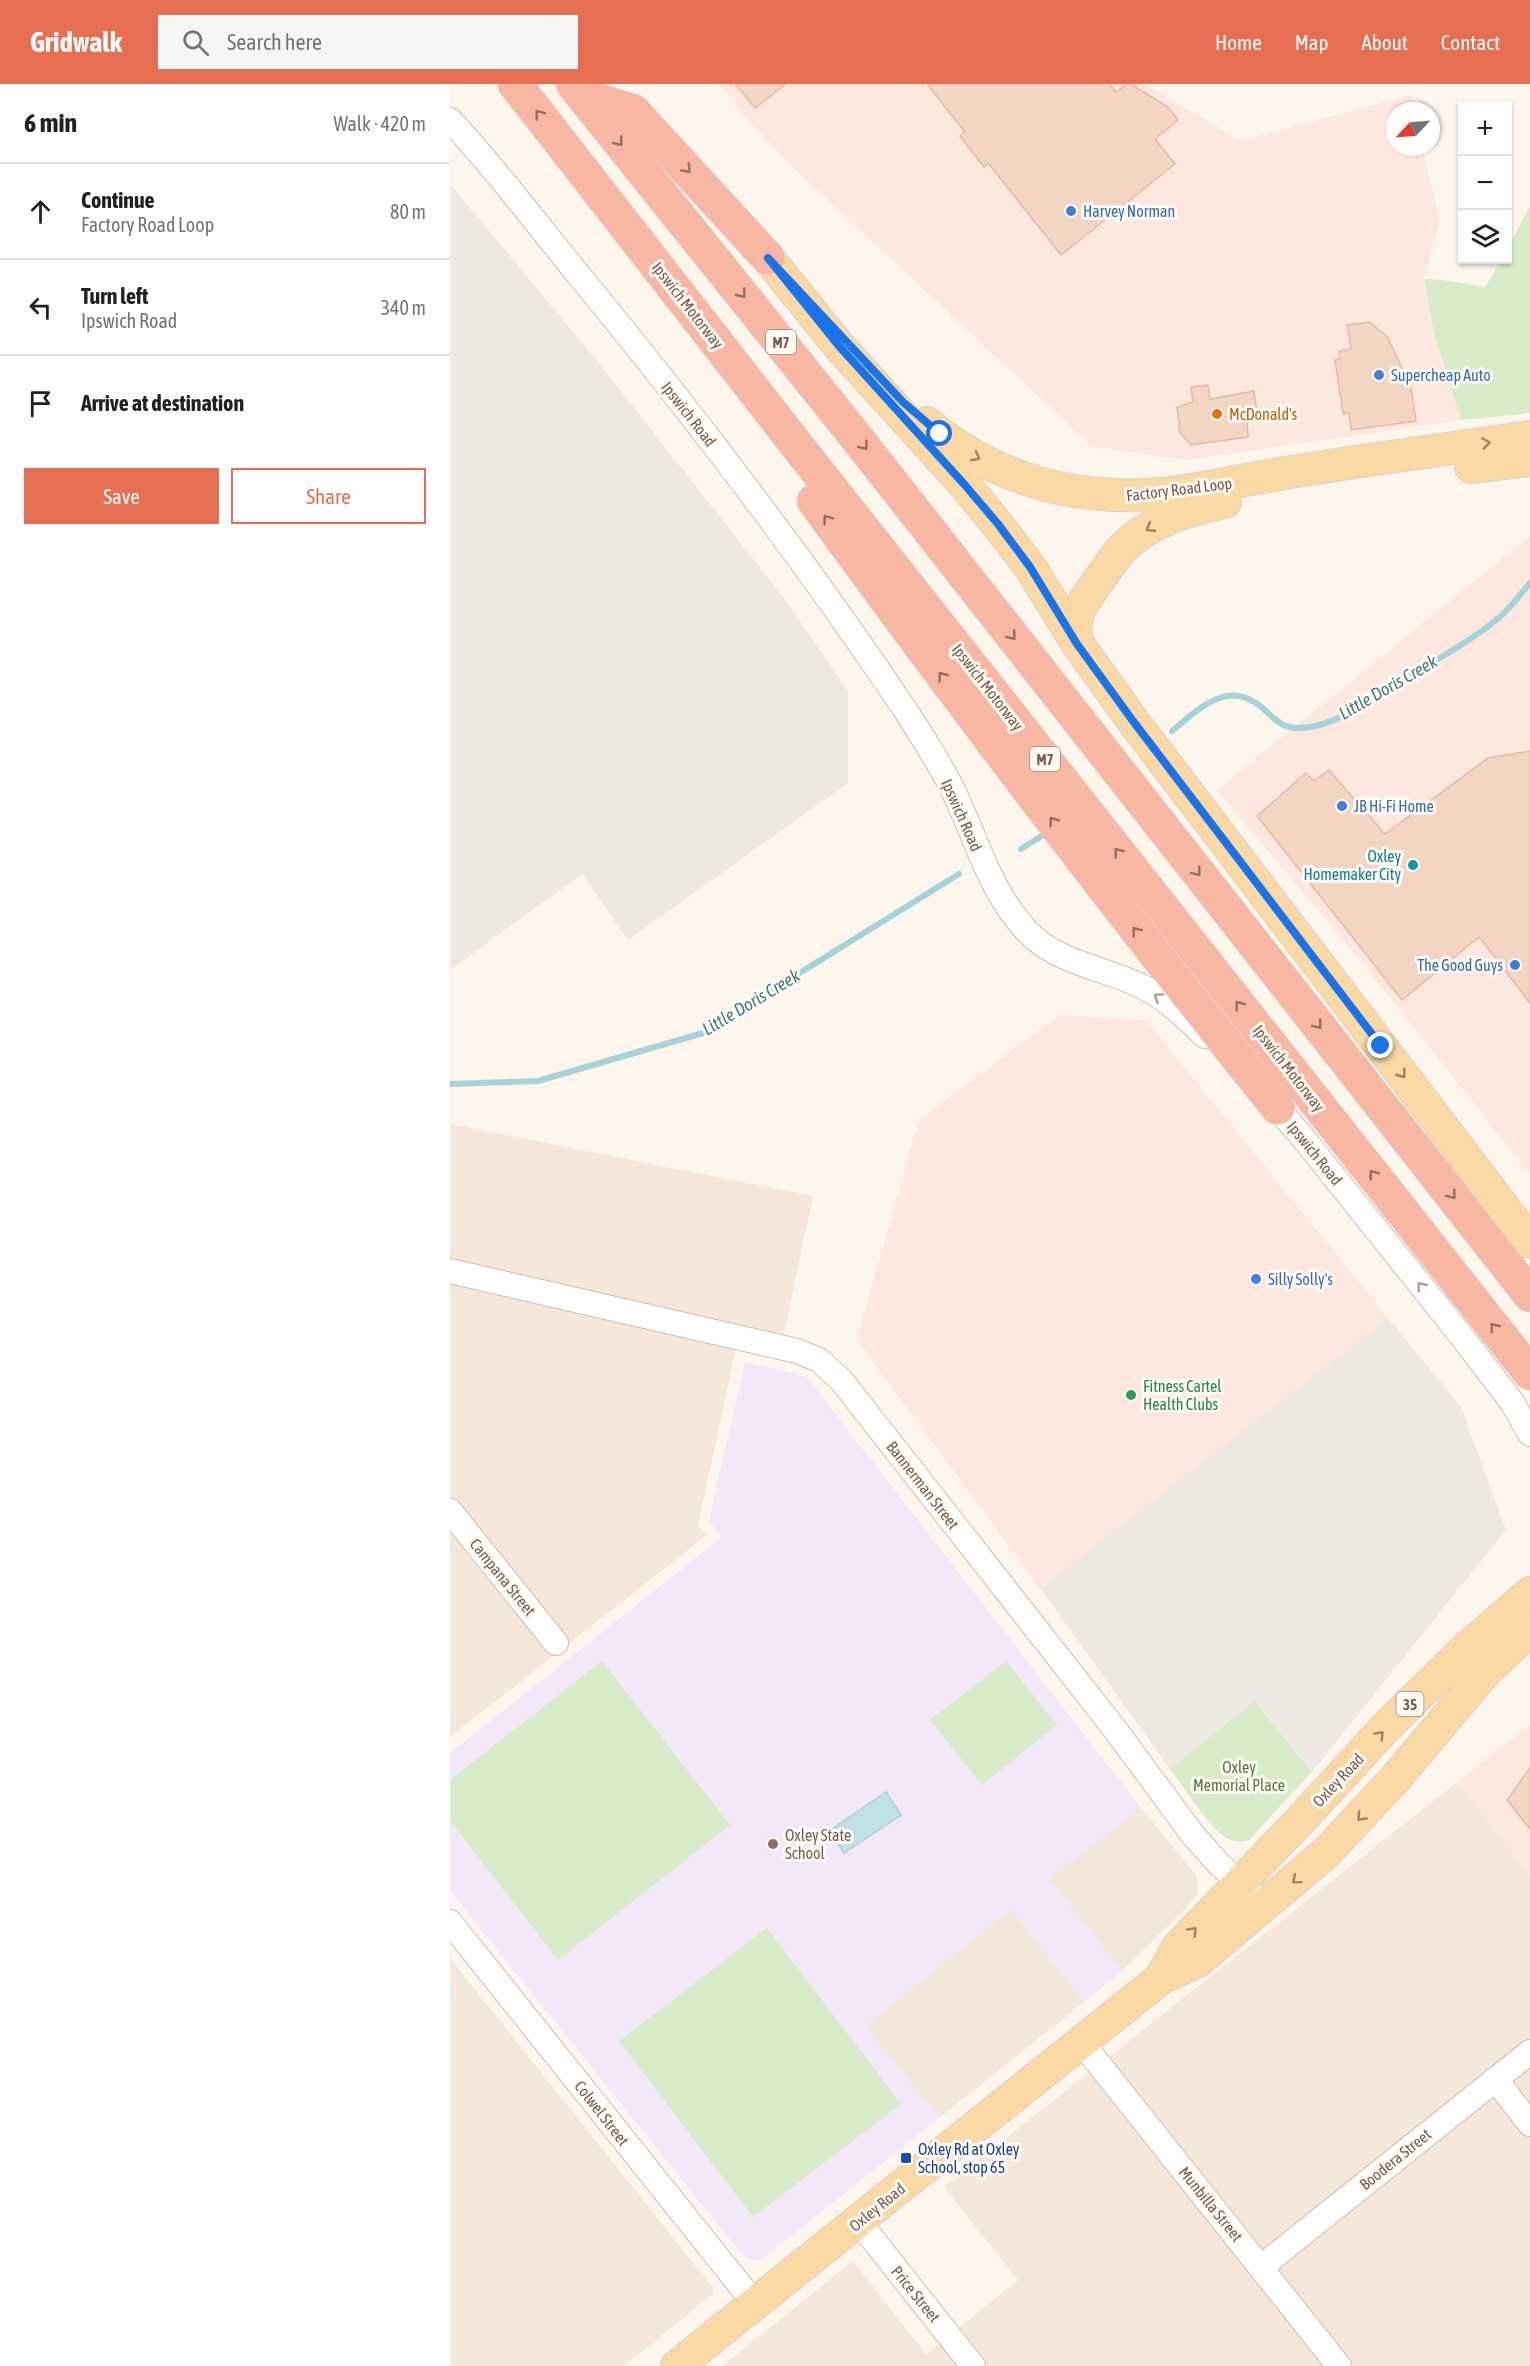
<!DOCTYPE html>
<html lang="en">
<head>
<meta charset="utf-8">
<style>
	body { margin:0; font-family:"Asap Condensed",sans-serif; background:#f6f6f6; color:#202124 }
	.controls { position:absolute; right:18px; top:18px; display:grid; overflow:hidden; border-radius:0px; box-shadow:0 2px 4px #0004 }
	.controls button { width:54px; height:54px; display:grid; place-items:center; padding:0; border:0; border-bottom:2px solid #e0e0e0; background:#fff; color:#202124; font:30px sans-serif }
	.compass { position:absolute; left:936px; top:18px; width:54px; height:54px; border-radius:50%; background:#fff; box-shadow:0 2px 4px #0004; rotate:244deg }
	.stop { position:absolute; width:18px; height:18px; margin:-14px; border:4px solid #1a73e8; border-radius:50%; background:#fff }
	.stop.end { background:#1a73e8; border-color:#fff; box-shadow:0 2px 6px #0008 }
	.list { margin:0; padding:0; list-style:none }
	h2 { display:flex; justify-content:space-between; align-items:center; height:78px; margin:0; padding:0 24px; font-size:26px }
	h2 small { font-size:20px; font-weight:400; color:#757577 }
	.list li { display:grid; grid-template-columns:39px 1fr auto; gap:18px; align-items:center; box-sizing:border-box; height:96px; padding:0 24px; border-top:2px solid #e0e0e0 }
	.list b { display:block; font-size:22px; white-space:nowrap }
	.list p { margin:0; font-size:20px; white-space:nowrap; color:#757577 }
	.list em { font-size:20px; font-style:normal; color:#757577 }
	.actions { display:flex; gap:12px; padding:18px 24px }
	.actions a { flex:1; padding:14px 0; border:2px solid #e76f51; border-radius:0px; text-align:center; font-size:21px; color:#e76f51 }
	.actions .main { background:#e76f51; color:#fff }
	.icon { flex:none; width:33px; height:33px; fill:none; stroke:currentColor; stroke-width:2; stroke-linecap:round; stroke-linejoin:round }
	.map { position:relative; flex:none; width:1080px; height:2282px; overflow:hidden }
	header { display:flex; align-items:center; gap:36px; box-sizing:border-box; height:84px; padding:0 30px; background:#e76f51; color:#fff }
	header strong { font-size:28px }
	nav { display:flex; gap:33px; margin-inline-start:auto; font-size:21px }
	.search { width:420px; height:54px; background:#f6f6f6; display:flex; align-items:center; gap:15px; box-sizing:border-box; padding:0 21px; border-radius:0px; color:#757577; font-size:22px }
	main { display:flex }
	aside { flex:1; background:#fff }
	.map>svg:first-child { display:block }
	.residential { fill:#f5e8da }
	.commercial { fill:#fde8e0 }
	.industrial { fill:#efe9e4 }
	.education { fill:#f3e8fa }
	.green { fill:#d8ecc9 }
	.water { fill:#bfe3e8; stroke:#a5d3da; stroke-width:1.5 }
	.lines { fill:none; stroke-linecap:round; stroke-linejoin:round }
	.stream { stroke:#a5d3da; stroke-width:6 }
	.building { fill:#f3d5c3; stroke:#e6bba3; stroke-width:1.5 }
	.minor-casing { stroke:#d1beb0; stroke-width:26 }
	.major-casing { stroke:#dad1cd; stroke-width:34 }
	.highway-casing { stroke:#dad1cd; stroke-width:35 }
	.minor { stroke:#fff; stroke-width:24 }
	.major { stroke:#fbd9a5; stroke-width:32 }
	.highway { stroke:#f7b7a3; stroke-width:33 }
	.oneway { stroke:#936e5e }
	.oneway2 { stroke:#a18267 }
	.oneway3 { stroke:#af9d94 }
	.route { stroke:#1a73e8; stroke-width:8 }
	.shop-dot { fill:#3f7fe0; stroke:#fffaf3; stroke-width:2 }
	.food-dot { fill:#e8710a; stroke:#fffaf3; stroke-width:2 }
	.culture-dot { fill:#0f9aa8; stroke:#fffaf3; stroke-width:2 }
	.leisure-dot { fill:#2e9e5b; stroke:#fffaf3; stroke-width:2 }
	.education-dot { fill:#8d6e63; stroke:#fffaf3; stroke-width:2 }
	.transit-dot { fill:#1a4fb4; stroke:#fffaf3; stroke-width:2 }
	.labels { text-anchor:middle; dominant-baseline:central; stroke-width:6; stroke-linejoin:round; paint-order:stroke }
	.shield { fill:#fffaf3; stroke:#a28b7f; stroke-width:1.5 }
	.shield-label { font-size:15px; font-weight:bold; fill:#7a5c4d }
	.shop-label { font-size:16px; fill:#366cbe; stroke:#fffaf3; text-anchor:start }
	.street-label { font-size:16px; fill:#7a5c4d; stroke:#fffaf3 }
	.food-label { font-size:16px; fill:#c56008; stroke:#fffaf3; text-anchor:start }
	.culture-label { font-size:16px; fill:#0d838f; stroke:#fffaf3; text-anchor:end }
	.leisure-label { font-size:16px; fill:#27864d; stroke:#fffaf3; text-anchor:start }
	.park-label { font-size:16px; fill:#537a41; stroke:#fffaf3 }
	.education-label { font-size:16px; fill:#785e54; stroke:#fffaf3; text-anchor:start }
	.transit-label { font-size:16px; fill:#164399; stroke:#fffaf3; text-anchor:start }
	.water-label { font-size:18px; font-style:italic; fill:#437c86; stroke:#fffaf3 }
</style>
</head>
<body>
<header>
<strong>Gridwalk</strong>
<div class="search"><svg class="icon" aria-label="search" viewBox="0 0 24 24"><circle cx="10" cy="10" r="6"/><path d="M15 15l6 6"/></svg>Search here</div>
<nav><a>Home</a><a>Map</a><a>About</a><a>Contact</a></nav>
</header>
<main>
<aside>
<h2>6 min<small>Walk · 420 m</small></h2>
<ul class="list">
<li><svg class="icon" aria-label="ahead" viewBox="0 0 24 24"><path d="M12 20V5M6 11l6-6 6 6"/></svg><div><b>Continue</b><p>Factory Road Loop</p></div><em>80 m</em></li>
<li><svg class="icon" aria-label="left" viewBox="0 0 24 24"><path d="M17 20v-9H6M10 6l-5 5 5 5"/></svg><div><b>Turn left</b><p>Ipswich Road</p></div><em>340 m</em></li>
<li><svg class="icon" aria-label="arrive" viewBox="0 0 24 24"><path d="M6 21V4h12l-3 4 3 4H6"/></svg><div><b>Arrive at destination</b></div></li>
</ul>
<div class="actions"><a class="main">Save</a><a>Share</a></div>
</aside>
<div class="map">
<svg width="1080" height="2282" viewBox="0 0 1080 2282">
	<rect width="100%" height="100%" fill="#fdf6ec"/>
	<g class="residential">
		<polygon points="0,1040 363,1112 334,1250 291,1241 248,1441 257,1451 0,1653"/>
		<polygon points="1007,1698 1080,1791 1080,2282 272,2282 403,2177 476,2270 568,2196 494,2103"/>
		<polygon points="691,1724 746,1791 749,1807 739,1821 672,1887 599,1795"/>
		<polygon points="561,1825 634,1918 489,2034 415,1942"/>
		<polygon points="0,1874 263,2204 263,2210 174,2282 0,2282"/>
	</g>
	<g class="commercial">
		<polygon points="269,0 695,0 791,57 961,11 964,27 945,27 945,63 972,63 990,138 974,195 984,249 1011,336 738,376 643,363 351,91 294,33"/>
		<polygon points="1080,452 1080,1090 919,887 767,706"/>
		<polygon points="610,931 696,936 938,1234 590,1504 407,1256 469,1036"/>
		<polygon points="1080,1641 1080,1791 1007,1698"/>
	</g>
	<g class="industrial">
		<polygon points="0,100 148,278 333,513 398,607 398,699 178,856 132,790 0,886"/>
		<polygon points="938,1234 1011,1323 1056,1446 862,1688 804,1617 720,1685 590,1504"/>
	</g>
	<polygon class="education" points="295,1278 357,1293 691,1724 599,1795 672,1887 634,1918 561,1825 415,1942 489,2034 316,2172 305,2177 293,2172 0,1807 0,1669 272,1453 259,1437"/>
	<g class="green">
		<polygon points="1080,122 1080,329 1011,336 984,249 974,195 993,196 1035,203 1051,176 1058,176 1058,164"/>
		<polygon points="152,1577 280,1741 108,1876 0,1737 0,1696"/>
		<polygon points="556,1577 607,1641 532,1701 480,1636"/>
		<path d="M804,1617L862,1688L799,1756C790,1758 783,1758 775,1753C757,1741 734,1703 720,1685Z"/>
		<polygon points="317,1844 451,2020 303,2133 169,1957"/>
	</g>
	<polygon class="water" points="436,1708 451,1731 394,1769 379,1747"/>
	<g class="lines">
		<g class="stream">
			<path d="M722,647C754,620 782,592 819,630C829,639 836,645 850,644C889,643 933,608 965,589C992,572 1021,557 1046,536C1059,526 1069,512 1080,499"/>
			<polyline points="571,765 595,750"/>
			<polyline points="0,1000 88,997 253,949 509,790"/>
		</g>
	</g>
	<g class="building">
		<polygon points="285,0 336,0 305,24"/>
		<polygon points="477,0 660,0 666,8 677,0 681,0 718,23 728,36 705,55 725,80 611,171 538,79 534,83 510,52 515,48"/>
		<polygon points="919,238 937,252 961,303 966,337 901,346 899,329 893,330 885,276 890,275 889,267 901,265 897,241"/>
		<polygon points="758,301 760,315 804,307 808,337 797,338 798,353 741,361 730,349 727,323 743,318 741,303"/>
		<polygon points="1080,667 1080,919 1029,853 952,916 807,732 856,689 864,697 879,686 935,750 1038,674"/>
		<polygon points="1080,1684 1080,1745 1057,1716"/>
	</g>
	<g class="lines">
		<g class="minor-casing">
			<g id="minor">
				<path d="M0,36C47,86 88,142 132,195C246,334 356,478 456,627C471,651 487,675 500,700C525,749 537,803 575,845C606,880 654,883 693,903C717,915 736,934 755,952"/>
				<polyline points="816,1012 850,1050 1009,1249 1062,1318 1080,1350"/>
				<polyline points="0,1187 347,1267 369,1276 391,1296 664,1644 743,1751 768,1779 802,1810"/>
				<polyline points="0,1427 106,1559"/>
				<polyline points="0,1838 305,2220"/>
				<polyline points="632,1959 889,2282"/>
				<polyline points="1045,1995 1080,2040"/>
				<polyline points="409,2138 523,2282"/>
				<polyline points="811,2183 1080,1968"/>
			</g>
		</g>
		<g class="major-casing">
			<g id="major">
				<polyline points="318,174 389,262 514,400 547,440 580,483 627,559 683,637 1080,1158"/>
				<path d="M477,339C549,399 635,420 728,408C770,402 812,392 854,386C929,374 1005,364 1080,353"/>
				<polyline points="1021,383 1080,376"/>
				<path d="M627,559C623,531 630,522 646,500C655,488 663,474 674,463C701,436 739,426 775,418"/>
				<polyline points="710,1895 729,1862 847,1740 939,1640 1018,1563 1080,1509"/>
				<polyline points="227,2282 710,1895 748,1877 877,1768 944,1696 1035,1588 1068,1557 1080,1548"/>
			</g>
		</g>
		<g class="highway-casing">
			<g id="highway">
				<polyline points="65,0 345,359 1080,1289"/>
				<polyline points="123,0 410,358 1080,1211"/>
				<polyline points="133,12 183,27 318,174"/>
				<path d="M364,417C514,623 668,826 828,1024"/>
			</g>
		</g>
		<use href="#minor" class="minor"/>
		<use href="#major" class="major"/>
		<use href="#highway" class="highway"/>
	</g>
	<defs><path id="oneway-chevron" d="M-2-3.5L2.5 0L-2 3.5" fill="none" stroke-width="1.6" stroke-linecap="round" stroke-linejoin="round" transform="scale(1.5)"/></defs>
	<g class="oneway">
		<use href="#oneway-chevron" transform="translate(89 30) rotate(-128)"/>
		<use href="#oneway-chevron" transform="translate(169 58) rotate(51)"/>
		<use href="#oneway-chevron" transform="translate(237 85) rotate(47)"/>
		<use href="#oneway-chevron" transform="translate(292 210) rotate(51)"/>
		<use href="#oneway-chevron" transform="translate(414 362) rotate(52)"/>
		<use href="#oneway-chevron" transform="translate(377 435) rotate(-126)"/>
		<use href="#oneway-chevron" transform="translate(562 552) rotate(52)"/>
		<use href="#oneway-chevron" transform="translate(492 592) rotate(-127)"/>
		<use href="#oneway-chevron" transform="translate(603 737) rotate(-126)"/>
		<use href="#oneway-chevron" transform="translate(668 768) rotate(-128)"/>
		<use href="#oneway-chevron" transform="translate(747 788) rotate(52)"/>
		<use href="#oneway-chevron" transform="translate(686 847) rotate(-128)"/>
		<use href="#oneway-chevron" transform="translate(789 921) rotate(-128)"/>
		<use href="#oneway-chevron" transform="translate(868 941) rotate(52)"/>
		<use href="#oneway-chevron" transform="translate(923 1090) rotate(-128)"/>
		<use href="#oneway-chevron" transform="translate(1002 1111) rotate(52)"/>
		<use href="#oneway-chevron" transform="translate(1044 1243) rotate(-128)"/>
	</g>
	<g class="oneway2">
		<use href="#oneway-chevron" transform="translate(1036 359) rotate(-8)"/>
		<use href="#oneway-chevron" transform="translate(526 373) rotate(28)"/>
		<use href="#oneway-chevron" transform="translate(700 444) rotate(150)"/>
		<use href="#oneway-chevron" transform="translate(952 990) rotate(53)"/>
		<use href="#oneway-chevron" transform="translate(930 1651) rotate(-47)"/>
		<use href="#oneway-chevron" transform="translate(911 1733) rotate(133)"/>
		<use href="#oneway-chevron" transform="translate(846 1796) rotate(140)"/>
		<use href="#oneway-chevron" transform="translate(743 1847) rotate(-46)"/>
	</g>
	<g class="oneway3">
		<use href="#oneway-chevron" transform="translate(708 913) rotate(-146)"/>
		<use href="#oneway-chevron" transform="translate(971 1202) rotate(-129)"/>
	</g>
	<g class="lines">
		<polyline class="route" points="490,350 453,318 318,174 389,262 514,400 548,440 580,483 627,560 683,637 931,962"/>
	</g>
	<g class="shop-dot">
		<circle cx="621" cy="127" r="6"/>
		<circle cx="929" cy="291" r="6"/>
		<circle cx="892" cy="722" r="6"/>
		<circle cx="1065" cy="881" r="6"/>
		<circle cx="806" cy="1195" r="6"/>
	</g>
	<circle class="food-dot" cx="767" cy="330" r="6"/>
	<circle class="culture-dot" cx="963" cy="781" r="6"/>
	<circle class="leisure-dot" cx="681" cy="1311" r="6"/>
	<circle class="education-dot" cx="323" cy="1760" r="6"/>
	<rect class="transit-dot" x="450" y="2068" width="12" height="12" rx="3"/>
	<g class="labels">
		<g class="shield">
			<rect x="316" y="246" width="30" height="24" rx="4.5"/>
			<rect x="580" y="663" width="30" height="24" rx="4.5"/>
			<rect x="946.5" y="1608" width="27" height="24" rx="4.5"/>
		</g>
		<g class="shield-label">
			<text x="331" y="258">M7</text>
			<text x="595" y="675">M7</text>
			<text x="960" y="1620">35</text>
		</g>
		<g class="shop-label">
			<text x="633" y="127">Harvey Norman</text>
			<text x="941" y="291">Supercheap Auto</text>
			<text x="904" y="722">JB Hi-Fi Home</text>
			<text x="1053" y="881" text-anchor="end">The Good Guys</text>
			<text x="818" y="1195">Silly Solly's</text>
		</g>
		<g class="street-label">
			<text transform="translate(238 221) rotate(52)">Ipswich Motorway</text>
			<text transform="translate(239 330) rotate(52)">Ipswich Road</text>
			<text transform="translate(729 405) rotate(-7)">Factory Road Loop</text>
			<text transform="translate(538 603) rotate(52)">Ipswich Motorway</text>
			<text transform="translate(512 731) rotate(66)">Ipswich Road</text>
			<text transform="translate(839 984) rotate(52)">Ipswich Motorway</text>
			<text transform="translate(865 1069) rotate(51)">Ipswich Road</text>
			<text transform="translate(473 1401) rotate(52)">Bannerman Street</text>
			<text transform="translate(53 1493) rotate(51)">Campana Street</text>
			<text transform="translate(888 1696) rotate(-47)">Oxley Road</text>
			<text transform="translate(152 2029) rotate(52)">Colwel Street</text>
			<text transform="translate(945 2075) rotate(-39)">Boodera Street</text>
			<text transform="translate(761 2120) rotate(51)">Munbilla Street</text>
			<text transform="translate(427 2123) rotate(-39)">Oxley Road</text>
			<text transform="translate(466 2210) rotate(51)">Price Street</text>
		</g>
		<g class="food-label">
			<text x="779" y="330">McDonald's</text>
		</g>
		<g class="culture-label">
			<text x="951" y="772">Oxley<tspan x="951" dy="18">Homemaker City</tspan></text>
		</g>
		<g class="leisure-label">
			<text x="693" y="1302">Fitness Cartel<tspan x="693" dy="18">Health Clubs</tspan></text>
		</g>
		<g class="park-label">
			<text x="789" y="1683">Oxley<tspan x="789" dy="18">Memorial Place</tspan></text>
		</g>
		<g class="education-label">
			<text x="335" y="1751">Oxley State<tspan x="335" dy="18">School</tspan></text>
		</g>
		<g class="transit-label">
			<text x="468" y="2065">Oxley Rd at Oxley<tspan x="468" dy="18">School, stop 65</tspan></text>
		</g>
		<g class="water-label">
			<text transform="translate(938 603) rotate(-30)">Little Doris Creek</text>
			<text transform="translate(301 918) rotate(-31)">Little Doris Creek</text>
		</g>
	</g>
</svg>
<div class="controls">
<button>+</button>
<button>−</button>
<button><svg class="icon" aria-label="layers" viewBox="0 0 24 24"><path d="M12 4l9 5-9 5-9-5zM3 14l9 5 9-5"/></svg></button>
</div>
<svg class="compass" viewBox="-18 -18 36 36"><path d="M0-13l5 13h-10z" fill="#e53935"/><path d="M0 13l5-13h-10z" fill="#757577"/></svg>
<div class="stop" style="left:490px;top:350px"></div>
<div class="stop end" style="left:931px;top:962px"></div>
</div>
</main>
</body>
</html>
